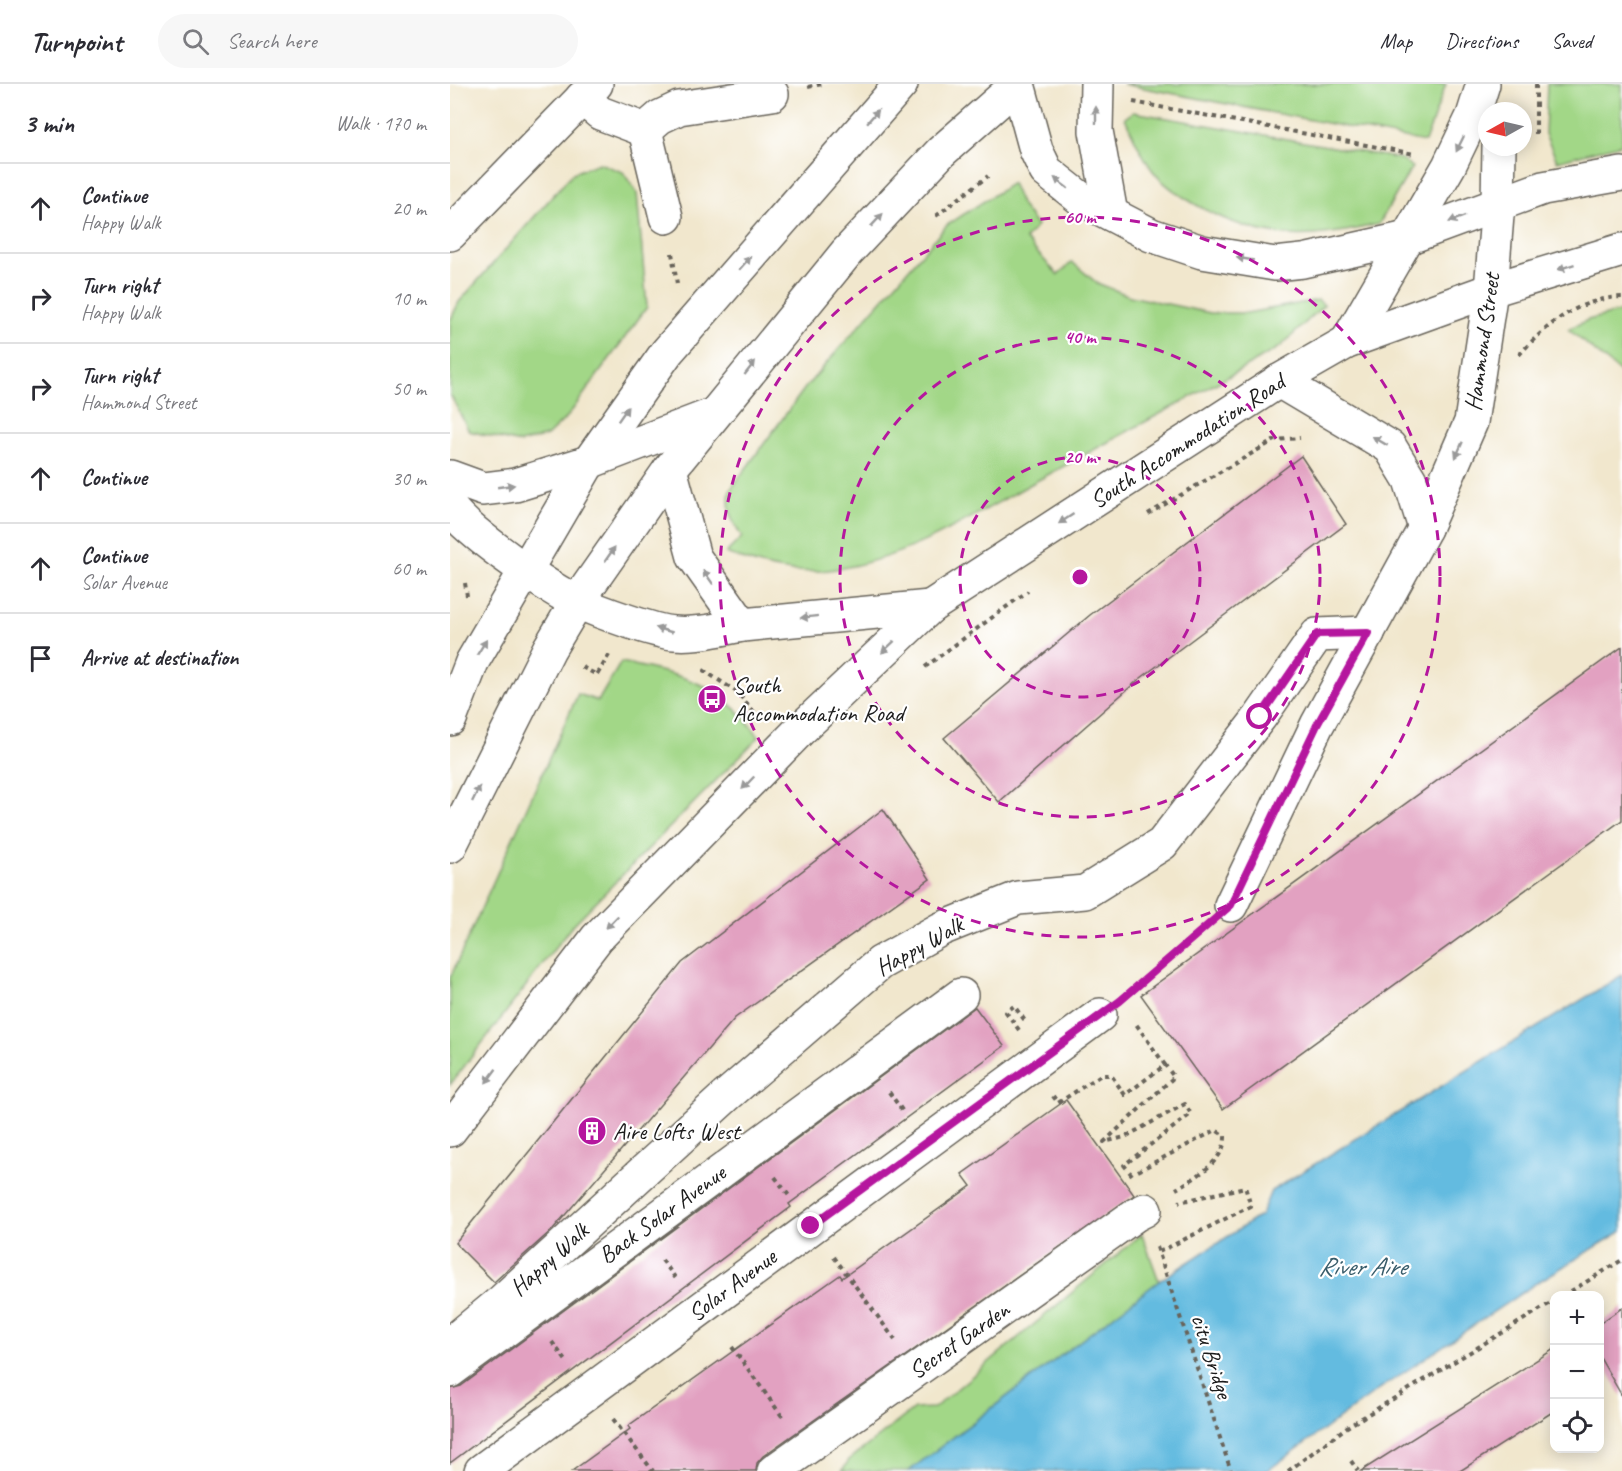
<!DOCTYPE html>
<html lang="en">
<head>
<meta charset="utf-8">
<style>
	body { margin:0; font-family:Caveat,sans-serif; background:#f7f7f7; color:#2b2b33 }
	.controls { position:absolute; right:18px; bottom:18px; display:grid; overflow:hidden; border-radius:12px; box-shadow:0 3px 15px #0003 }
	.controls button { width:54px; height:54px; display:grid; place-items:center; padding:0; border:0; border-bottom:2px solid #e1e1e2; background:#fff; color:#2b2b33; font:30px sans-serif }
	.compass { position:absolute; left:1028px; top:18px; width:54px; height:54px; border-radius:50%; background:#fff; box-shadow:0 3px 15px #0003; rotate:262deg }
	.stop { position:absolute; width:18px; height:18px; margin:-14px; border:4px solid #b5179e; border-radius:50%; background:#fff }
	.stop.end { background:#b5179e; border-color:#fff; box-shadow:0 2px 6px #0008 }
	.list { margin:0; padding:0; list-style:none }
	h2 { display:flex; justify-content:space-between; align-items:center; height:78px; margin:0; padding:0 24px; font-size:26px }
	h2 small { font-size:20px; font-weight:400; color:#7c7c81 }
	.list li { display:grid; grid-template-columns:39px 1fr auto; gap:18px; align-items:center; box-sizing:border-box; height:90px; padding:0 24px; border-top:2px solid #e1e1e2 }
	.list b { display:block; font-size:22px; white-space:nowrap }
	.list p { margin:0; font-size:20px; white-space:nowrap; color:#7c7c81 }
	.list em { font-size:20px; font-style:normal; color:#7c7c81 }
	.icon { flex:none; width:33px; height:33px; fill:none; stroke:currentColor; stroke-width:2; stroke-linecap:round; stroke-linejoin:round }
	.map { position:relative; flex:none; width:1172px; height:1387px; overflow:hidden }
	header { display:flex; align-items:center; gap:36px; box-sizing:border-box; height:84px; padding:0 30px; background:#fff; border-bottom:2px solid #e1e1e2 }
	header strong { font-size:28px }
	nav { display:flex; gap:33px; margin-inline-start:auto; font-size:21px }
	.search { width:420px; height:54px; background:#f7f7f7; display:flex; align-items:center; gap:15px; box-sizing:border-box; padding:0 21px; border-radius:33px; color:#7c7c81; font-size:22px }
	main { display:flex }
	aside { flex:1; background:#fff }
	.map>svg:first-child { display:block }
	.green { fill:#a2d787; stroke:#5f7a52; stroke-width:1.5 }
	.water { fill:#63bbe0; stroke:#406c7e; stroke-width:1.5 }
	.building { fill:#e2a1c1 }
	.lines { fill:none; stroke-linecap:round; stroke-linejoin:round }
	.minor-casing { stroke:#67635a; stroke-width:36 }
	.highway-casing { stroke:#67635a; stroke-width:36 }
	.path { stroke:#67635a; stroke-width:4; stroke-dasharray:4.5 4.5; stroke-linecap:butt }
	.minor { stroke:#fff; stroke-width:33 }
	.highway { stroke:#fff; stroke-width:33 }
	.oneway { fill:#999 }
	.route { stroke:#b5179e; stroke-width:8 }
	.ring { fill:none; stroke:#b5179e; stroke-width:3; stroke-dasharray:10 8 }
	.labels { text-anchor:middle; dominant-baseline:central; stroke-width:4.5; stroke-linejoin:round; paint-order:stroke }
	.street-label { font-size:24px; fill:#1c1c1c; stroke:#fff }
	.poi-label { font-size:24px; fill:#1c1c1c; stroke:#fff; text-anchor:start }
	.water-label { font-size:26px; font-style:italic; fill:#385c6a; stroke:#fff }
	.centre { fill:#b5179e; stroke:#fff; stroke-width:3 }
	.ring-label { font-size:18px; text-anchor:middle; font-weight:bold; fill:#b5179e; stroke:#fff; stroke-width:4.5; stroke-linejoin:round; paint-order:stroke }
</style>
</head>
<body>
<header>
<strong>Turnpoint</strong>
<div class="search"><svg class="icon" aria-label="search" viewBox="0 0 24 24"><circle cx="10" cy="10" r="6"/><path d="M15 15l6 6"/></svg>Search here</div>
<nav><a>Map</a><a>Directions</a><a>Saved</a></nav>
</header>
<main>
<aside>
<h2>3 min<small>Walk · 170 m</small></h2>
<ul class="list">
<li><svg class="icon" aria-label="ahead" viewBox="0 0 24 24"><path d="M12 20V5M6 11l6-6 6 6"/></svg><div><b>Continue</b><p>Happy Walk</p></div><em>20 m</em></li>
<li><svg class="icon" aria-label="right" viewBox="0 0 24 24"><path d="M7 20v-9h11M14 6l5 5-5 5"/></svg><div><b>Turn right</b><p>Happy Walk</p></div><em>10 m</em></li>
<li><svg class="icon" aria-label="right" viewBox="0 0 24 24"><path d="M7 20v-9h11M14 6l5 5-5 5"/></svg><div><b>Turn right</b><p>Hammond Street</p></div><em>50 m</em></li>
<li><svg class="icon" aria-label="ahead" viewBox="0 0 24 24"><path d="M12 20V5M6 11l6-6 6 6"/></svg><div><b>Continue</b></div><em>30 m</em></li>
<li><svg class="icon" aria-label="ahead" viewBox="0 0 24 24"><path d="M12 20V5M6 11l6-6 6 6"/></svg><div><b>Continue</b><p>Solar Avenue</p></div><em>60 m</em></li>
<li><svg class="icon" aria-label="arrive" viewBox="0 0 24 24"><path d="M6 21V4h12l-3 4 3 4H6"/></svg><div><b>Arrive at destination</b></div></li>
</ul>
</aside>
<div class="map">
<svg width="1172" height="1387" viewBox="0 0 1172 1387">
	<rect width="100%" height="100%" fill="#fff"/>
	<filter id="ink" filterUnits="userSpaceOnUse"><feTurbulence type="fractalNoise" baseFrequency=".0167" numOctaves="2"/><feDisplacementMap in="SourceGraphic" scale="12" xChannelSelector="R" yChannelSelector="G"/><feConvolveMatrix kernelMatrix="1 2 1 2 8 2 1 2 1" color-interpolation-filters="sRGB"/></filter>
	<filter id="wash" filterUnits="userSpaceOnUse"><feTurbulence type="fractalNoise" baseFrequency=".008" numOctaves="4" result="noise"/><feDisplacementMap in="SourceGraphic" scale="24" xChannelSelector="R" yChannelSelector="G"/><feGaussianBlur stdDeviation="1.35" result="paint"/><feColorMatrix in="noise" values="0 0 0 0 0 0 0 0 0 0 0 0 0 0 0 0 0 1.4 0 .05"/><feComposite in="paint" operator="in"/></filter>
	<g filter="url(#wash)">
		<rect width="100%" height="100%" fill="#f1e7cd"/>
		<g class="green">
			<polygon points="673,0 996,0 975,58"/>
			<polygon points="1097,0 1172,0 1172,60 1107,77 1095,50"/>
			<path d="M683,28L951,75L962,83L929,140C858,157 816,158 750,123C734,114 714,102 703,87C691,71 683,51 675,34Z"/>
			<polygon points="149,79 173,88 187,109 197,223 118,332 97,352 70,359 19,347 0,310 0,237 9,218 123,89"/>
			<path d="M562,99L572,122L587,142L575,155L608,191L622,178L647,199L680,212L760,229H797L868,216L874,221L830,263L785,289C717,326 649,363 581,400C520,434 456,475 386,485C345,492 313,484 276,469L292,453C281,437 277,426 280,406L355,304L497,141Z"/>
			<polygon points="1172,227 1172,290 1118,245 1138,236"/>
			<path d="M171,578C232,592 271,597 309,653L122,842L0,1001V894L128,610L148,617Z"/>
			<polygon points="692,1150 709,1197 459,1387 392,1387 399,1376 464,1325 484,1324"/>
		</g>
		<polygon class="water" points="1172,891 1172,1147 1088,1198 931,1304 817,1387 459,1387 709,1197 811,1131 821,1107"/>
		<g id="blocks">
			<g class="building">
				<polygon points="851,372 896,440 687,597 549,718 494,654 640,531"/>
				<polygon points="1172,563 1172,736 773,1025 691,911"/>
				<polygon points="433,725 480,795 285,934 103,1145 44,1198 5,1159 232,879"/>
				<polygon points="525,923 554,962 339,1120 341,1123 0,1379 0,1305 11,1302"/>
				<polygon points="616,1016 684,1111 313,1372 307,1379 306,1387 122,1387 180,1345 178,1342 390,1191 392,1194 521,1102 512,1090"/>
				<polygon points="1172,1224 1172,1312 1149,1272 1149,1240"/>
				<polygon points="1104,1265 1104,1327 1010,1387 911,1387"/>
			</g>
		</g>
	</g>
	<g filter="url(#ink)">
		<use href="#blocks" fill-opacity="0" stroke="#67635a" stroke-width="1.5"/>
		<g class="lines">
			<g class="minor-casing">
				<g id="minor">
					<polyline points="132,14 150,29 195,46 210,33 229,24 322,10"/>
					<polyline points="195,46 216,133"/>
					<polyline points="0,150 146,0"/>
					<polyline points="829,297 940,363 960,396 975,444"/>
					<path d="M0,423C16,447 100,506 128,518C147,527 205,548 224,549C247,551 270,545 292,541"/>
					<polyline points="781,821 867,641 975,444 1021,338 1041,206 1048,119 1049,63"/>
					<polyline points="0,1260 53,1216 275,1013 430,879 491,845 568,814 635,808 712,760 810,633 867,551 918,549"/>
					<polyline points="0,1287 511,911"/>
					<polyline points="31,1387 650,931"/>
					<polyline points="324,1387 685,1131 695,1126"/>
				</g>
			</g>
			<g class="highway-casing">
				<g id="highway">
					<polyline points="568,0 586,66 596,87 630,114 701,151 752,168 825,180 853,177 957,154 1093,104 1172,90"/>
					<polyline points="647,0 646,47 661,130"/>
					<polyline points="897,258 999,82 1023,32 1033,0"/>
					<polyline points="220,385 244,473 292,541 480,523"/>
					<polyline points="0,393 33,405 65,401 139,378 262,331"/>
					<polyline points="0,635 22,578 139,378 217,268 451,0"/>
					<polyline points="0,762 99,565 127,518 220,385 397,168 491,68 568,0"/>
					<polyline points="0,1046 147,854 350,646 480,523 829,297 897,258 1041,206 1172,166"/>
				</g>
			</g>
			<g class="path">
				<polyline points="358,3 372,0"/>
				<polyline points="683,18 965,70"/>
				<polyline points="1086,50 1086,0"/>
				<polyline points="486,132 538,92"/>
				<polyline points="222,169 227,200"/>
				<path d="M1069,271C1096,241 1129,214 1172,213"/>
				<polyline points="698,430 825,356 850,354"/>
				<polyline points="15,499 17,512"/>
				<polyline points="132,583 147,591 159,571"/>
				<polyline points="475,583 578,507"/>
				<polyline points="253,586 287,608 310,635"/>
				<polyline points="680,909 753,845"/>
				<polyline points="569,946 556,928 564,922 576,938"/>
				<polyline points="439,1008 454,1029"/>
				<polyline points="603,1012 608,1019 651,991 661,991 675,1011 715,981 686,940"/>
				<path d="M688,1087L766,1046L775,1052C776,1076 744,1095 726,1105"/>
				<polyline points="682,1091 674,1081 741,1030 735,1020 675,1053 654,1058 724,993 715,981"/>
				<polyline points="325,1093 340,1113"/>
				<polyline points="707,1163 781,1387"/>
				<polyline points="709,1168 801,1122 795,1103 729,1118"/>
				<polyline points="384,1173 445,1256"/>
				<polyline points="212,1176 227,1196"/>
				<polyline points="1113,1212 1172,1176"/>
				<polyline points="102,1258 117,1278"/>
				<polyline points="282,1263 334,1335"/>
				<polyline points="163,1335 203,1387"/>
				<polyline points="901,1377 908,1387"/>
				<polyline points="838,1387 897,1343 1104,1217"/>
			</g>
			<use href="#minor" class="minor"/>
			<use href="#highway" class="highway"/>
		</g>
		<defs><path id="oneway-solid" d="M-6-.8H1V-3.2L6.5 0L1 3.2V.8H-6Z" transform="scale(1.5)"/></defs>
		<g class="oneway">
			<use href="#oneway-solid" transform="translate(646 31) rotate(-90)"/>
			<use href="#oneway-solid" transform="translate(423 32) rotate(-49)"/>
			<use href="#oneway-solid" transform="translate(1010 60) rotate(116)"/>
			<use href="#oneway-solid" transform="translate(611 99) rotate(-142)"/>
			<use href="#oneway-solid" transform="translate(1007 135) rotate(159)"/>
			<use href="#oneway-solid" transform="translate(427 136) rotate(-47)"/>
			<use href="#oneway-solid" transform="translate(795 175) rotate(-171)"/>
			<use href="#oneway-solid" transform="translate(295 179) rotate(-49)"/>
			<use href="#oneway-solid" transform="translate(1116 183) rotate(162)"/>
			<use href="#oneway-solid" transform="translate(300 284) rotate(-52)"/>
			<use href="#oneway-solid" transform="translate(173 330) rotate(-55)"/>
			<use href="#oneway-solid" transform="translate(930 357) rotate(-149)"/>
			<use href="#oneway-solid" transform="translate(1009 366) rotate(114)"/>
			<use href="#oneway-solid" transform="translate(56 402) rotate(-8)"/>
			<use href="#oneway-solid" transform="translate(616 435) rotate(147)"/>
			<use href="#oneway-solid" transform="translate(160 470) rotate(-55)"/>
			<use href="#oneway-solid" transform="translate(258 493) rotate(-125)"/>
			<use href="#oneway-solid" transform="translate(359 533) rotate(174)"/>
			<use href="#oneway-solid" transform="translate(214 546) rotate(-164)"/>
			<use href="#oneway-solid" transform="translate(32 563) rotate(-58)"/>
			<use href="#oneway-solid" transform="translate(438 563) rotate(137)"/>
			<use href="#oneway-solid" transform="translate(298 699) rotate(134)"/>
			<use href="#oneway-solid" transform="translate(26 710) rotate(-64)"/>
			<use href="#oneway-solid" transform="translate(162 838) rotate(134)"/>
			<use href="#oneway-solid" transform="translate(41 992) rotate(127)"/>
		</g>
	</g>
	<g class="lines" filter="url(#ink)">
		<polyline class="route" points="361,1142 670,917 781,821 867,641 918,549 867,550 810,633"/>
	</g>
	<g class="ring">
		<circle cx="630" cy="493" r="120"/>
		<circle cx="630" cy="493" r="240"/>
		<circle cx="630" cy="493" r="360"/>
	</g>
	<defs>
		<g id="bus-disc" transform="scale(1.5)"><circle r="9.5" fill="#b5179e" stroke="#fff"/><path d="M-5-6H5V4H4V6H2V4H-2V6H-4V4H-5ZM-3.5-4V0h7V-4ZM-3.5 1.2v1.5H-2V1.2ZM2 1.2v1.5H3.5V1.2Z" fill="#fff"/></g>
		<g id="building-disc" transform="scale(1.5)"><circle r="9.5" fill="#b5179e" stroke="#fff"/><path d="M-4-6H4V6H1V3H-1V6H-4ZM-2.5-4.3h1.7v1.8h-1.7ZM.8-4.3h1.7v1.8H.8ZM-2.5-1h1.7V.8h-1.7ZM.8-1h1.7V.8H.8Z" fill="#fff"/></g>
	</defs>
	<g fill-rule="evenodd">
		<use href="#bus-disc" x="262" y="615"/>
		<use href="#building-disc" x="142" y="1047"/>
	</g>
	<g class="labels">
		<g class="street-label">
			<text transform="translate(1032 258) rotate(-82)">Hammond Street</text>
			<text transform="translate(737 357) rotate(-33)">South Accommodation Road</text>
			<text transform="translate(469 862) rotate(-29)">Happy Walk</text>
			<text transform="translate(212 1130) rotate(-36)">Back Solar Avenue</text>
			<text transform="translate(99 1175) rotate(-42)">Happy Walk</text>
			<text transform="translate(282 1201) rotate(-37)">Solar Avenue</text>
			<text transform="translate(509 1256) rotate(-35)">Secret Garden</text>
			<text transform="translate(762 1272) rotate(72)">citu Bridge</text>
		</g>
		<g class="poi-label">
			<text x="283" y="601">South<tspan x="283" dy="28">Accommodation Road</tspan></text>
			<text x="163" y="1047">Aire Lofts West</text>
		</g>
		<g class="water-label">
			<text x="912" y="1182">River Aire</text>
		</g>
	</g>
	<circle cx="630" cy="493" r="9" class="centre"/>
	<g class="ring-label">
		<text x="630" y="139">60 m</text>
		<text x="630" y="259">40 m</text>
		<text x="630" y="379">20 m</text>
	</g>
</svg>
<div class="controls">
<button>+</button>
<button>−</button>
<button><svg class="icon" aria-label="locate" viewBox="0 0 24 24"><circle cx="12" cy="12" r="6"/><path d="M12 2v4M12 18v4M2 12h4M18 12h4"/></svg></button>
</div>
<svg class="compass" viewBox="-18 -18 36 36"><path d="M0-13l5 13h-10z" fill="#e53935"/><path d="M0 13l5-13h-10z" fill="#7c7c81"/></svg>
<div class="stop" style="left:810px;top:633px"></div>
<div class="stop end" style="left:361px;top:1142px"></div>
</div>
</main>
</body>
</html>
